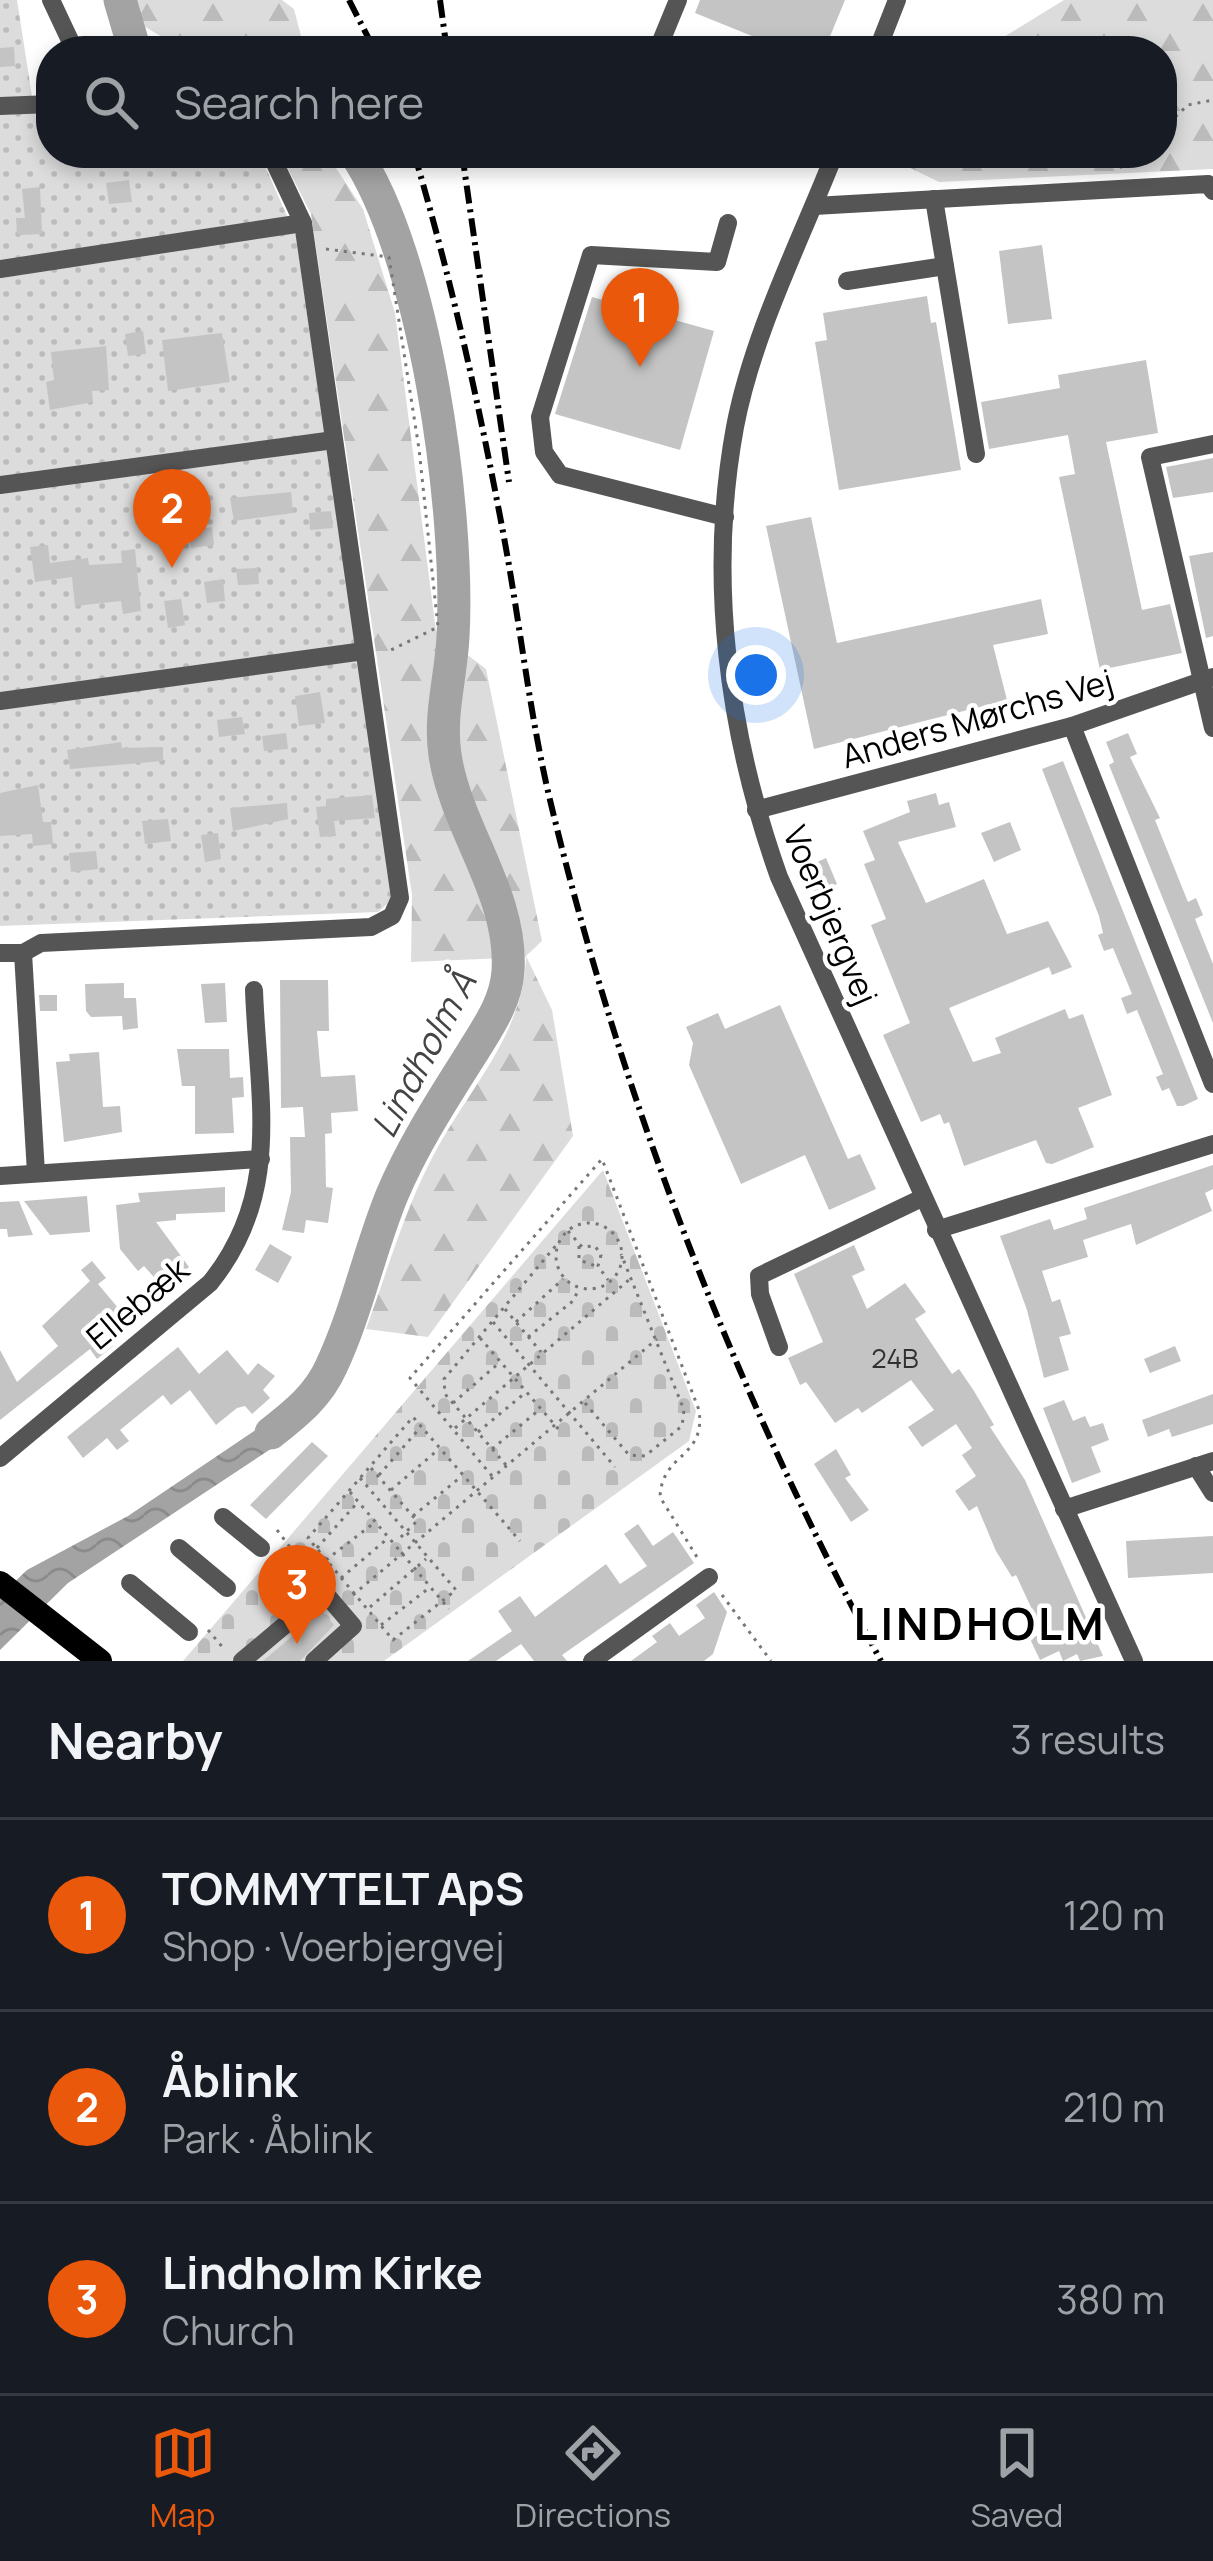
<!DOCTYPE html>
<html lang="en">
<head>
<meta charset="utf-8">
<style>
	body { margin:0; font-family:Manrope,sans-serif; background:#20242c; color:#f1f3f6 }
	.you { position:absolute; left:756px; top:675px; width:42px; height:42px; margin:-30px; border:9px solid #fff; border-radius:50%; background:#1a73e8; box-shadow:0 0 0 18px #1a73e833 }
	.badge { display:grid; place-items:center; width:78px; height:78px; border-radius:50%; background:#ea580c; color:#fff; font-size:39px; font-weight:700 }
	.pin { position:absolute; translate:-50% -99px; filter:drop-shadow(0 3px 6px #0008) }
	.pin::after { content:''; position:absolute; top:63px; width:42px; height:36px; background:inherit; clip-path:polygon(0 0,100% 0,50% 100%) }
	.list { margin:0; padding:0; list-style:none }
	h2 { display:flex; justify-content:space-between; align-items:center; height:156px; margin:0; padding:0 48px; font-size:51px }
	h2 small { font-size:39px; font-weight:400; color:#9ea1a6 }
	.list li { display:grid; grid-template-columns:78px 1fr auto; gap:36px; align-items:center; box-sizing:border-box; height:192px; padding:0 48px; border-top:3px solid #363941 }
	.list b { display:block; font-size:45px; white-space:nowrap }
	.list p { margin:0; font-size:39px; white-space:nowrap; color:#9ea1a6 }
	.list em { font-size:39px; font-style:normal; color:#9ea1a6 }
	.icon { flex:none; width:66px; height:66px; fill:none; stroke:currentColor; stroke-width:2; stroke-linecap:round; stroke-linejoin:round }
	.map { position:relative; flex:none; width:1213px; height:1661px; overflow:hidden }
	.search { position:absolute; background:#171b24; box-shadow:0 6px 18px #0003; left:36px; right:36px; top:36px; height:132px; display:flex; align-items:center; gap:30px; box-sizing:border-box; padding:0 42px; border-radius:48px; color:#9ea1a6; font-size:45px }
	.sheet { height:732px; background:#171b24 }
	nav { display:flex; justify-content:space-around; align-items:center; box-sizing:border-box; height:168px; border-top:3px solid #363941; background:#171b24; font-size:33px; color:#9ea1a6 }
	nav a { display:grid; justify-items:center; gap:6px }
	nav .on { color:#ea580c }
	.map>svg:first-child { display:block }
	.grass { fill:url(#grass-dots) }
	.forest { fill:url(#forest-firs) }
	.cemetery { fill:url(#cemetery-stones) }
	.water { fill:url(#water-waves) }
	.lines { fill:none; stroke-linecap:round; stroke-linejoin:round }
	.river { stroke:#a3a3a3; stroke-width:33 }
	.building { fill:#c4c4c4 }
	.path { stroke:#777; stroke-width:3; stroke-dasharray:3 6; stroke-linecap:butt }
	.minor { stroke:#555; stroke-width:18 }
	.major { stroke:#000; stroke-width:24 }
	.rail { stroke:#000; stroke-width:6; stroke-dasharray:18 6 3 6; stroke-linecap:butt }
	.labels { text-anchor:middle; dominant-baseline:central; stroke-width:9; stroke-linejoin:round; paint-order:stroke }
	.number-label { font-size:27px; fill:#313131 }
	.street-label { font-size:33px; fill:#000; stroke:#fff }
	.water-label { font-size:36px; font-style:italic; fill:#444; stroke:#fff }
	.district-label { font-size:45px; font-weight:bold; letter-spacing:3px; fill:#000; stroke:#fff }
</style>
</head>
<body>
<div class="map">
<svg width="1213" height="1661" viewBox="0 0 1213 1661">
	<defs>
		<pattern id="grass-dots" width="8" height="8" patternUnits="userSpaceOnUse" patternTransform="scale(3)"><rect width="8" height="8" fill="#dcdcdc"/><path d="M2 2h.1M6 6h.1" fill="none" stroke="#bbb" stroke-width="1.8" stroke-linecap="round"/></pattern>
		<pattern id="forest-firs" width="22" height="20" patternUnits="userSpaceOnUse" patternTransform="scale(3)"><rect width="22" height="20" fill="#dcdcdc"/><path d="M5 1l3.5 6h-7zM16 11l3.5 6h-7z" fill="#bbb"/></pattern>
		<pattern id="cemetery-stones" width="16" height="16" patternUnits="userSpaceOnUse" patternTransform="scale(3)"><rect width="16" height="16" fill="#dcdcdc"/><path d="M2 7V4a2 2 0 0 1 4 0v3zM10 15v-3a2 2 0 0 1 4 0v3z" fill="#bbb"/></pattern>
		<pattern id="water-waves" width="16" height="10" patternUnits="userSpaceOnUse" patternTransform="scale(3)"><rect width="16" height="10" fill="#a3a3a3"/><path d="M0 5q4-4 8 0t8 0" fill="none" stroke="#8b8b8b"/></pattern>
	</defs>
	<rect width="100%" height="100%" fill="#fff"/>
	<polygon class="grass" points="0,0 17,0 34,109 51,109 51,153 259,153 296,236 392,900 378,912 0,926"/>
	<g class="forest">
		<polygon points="133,0 282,0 294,9 302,40 294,51 185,51 139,23"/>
		<polygon points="1064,0 1213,0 1213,169 939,182 880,153 1162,153 1162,51 981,51"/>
		<path d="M280,153H326L363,209L395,313L436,631L486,669L542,941L526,956L552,1010L573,1136L428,1337L366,1329C386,1275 403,1215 429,1164C463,1094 524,1037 526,957L411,962L412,895L311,214Z"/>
	</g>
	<polygon class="cemetery" points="603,1170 696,1411 689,1441 384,1661 183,1661"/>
	<polygon class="water" points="307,1405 318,1409 295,1433 68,1583 0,1650 0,1596 27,1570 128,1516 284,1411"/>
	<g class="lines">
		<g class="river">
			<polyline points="120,0 135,51"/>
			<path d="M271,1433C296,1413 318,1396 331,1367C357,1312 369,1251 392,1195C413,1145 443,1099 472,1053C488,1027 506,1002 508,971C513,894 456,829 445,755C439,715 451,677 453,637C460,511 425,257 355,153"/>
		</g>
	</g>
	<g class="building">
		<polygon points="700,0 845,0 824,51 752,51 757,38 695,13"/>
		<polygon points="14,47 15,66 0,67 0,48"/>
		<polygon points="129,180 132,202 109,204 106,183"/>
		<polygon points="40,187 42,234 17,235 16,218 25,218 22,189"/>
		<polygon points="1042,245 1052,319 1008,324 999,251"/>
		<polygon points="927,296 931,323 936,322 961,470 839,490 815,342 827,340 823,313"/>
		<polygon points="592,297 714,331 680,450 555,414"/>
		<polygon points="143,331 146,354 128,356 125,334"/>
		<polygon points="222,333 230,382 168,391 162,340"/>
		<polygon points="106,346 109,390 92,391 93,402 50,410 46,382 54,380 51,352"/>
		<polygon points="1146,360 1158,433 1106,442 1142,610 1170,604 1182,653 1100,670 1059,477 1075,474 1068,435 989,449 981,402 1060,388 1058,375"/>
		<polygon points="1213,458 1213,492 1173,498 1166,467"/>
		<polygon points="291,492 293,513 234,521 230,498"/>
		<polygon points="331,511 333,528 310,530 309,513"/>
		<polygon points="811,517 837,643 1041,599 1048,634 993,645 1007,700 814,749 766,526"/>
		<polygon points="212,527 214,545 191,548 189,531"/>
		<polygon points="48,545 50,563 88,558 89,565 122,563 121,551 135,549 141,611 123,614 121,601 75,606 72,577 35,582 30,547"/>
		<polygon points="1213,552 1213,636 1206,638 1189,556"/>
		<polygon points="258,568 259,584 238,585 236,569"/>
		<polygon points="223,579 225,601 207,603 204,582"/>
		<polygon points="181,599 185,625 168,628 164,601"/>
		<polygon points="320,692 325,723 299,726 295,696"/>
		<polygon points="242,717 245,734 219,737 217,720"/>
		<polygon points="286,733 288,749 264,751 262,736"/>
		<polygon points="1128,733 1137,754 1130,757 1160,818 1155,820 1188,902 1196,898 1203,915 1195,919 1213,964 1213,1023 1109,765 1114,762 1106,742"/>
		<polygon points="121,742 122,748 163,747 163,761 70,769 67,750"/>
		<polygon points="1063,761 1198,1099 1183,1106 1177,1106 1169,1088 1162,1091 1156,1077 1163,1074 1137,1010 1127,1014 1121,998 1132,994 1113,948 1104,951 1098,935 1103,933 1099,916 1042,769"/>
		<polygon points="38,785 43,822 51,822 53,844 33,846 32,834 0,836 0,793"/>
		<polygon points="936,793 939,805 949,802 956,827 898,842 926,903 984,879 1007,934 1048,921 1072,967 1052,975 1049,967 949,1008 973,1062 1001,1053 995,1038 1065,1009 1069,1019 1083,1014 1112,1095 1078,1108 1094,1147 1052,1164 1046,1163 1036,1140 964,1166 949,1122 944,1124 940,1114 921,1122 883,1035 910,1023 871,925 886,919 864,864 875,860 863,831 910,812 907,801"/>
		<polygon points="372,795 375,818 334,821 336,836 320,837 316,807 326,806 326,799"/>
		<polygon points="287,803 288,819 233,831 230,808"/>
		<polygon points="168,819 171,841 145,844 142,821"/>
		<polygon points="1010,822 1021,850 994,862 981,833"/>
		<polygon points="218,833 221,859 205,862 201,835"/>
		<polygon points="96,851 98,869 71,872 69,853"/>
		<polygon points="826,858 837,884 815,893 804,868"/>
		<polygon points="280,980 328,980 329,1031 317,1031 321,1077 355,1075 358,1111 331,1113 332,1133 325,1134 326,1187 333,1188 328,1223 306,1220 304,1233 282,1230 291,1192 290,1137 305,1137 303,1107 281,1108"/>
		<polygon points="124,983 124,998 136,998 138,1028 123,1030 122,1016 91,1017 86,1011 85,984"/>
		<polygon points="225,983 227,1022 205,1023 201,984"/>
		<polygon points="39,995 57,995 57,1011 40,1011"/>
		<polygon points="780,1005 848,1159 860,1154 876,1189 829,1210 805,1155 741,1184 689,1065 693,1043 686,1027 718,1013 725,1029"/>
		<polygon points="177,1049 229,1049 230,1078 243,1077 244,1097 232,1098 234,1133 195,1134 195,1086 182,1086"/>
		<polygon points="99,1052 103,1107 120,1106 122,1132 64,1142 56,1062 70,1061 69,1054"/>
		<polygon points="1213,1165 1213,1189 1205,1193 1212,1211 1136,1245 1131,1224 1083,1240 1088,1257 1042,1271 1052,1302 1060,1299 1071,1334 1059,1337 1069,1370 1044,1378 1027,1310 1000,1236 1050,1219 1054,1230 1087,1219 1084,1208"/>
		<polygon points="225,1187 225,1212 176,1214 176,1220 156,1222 189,1267 173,1281 170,1277 160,1284 144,1266 138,1271 120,1249 116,1205 140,1202 138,1193"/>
		<polygon points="87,1196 90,1232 50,1235 24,1201"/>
		<polygon points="19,1201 33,1235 8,1237 7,1229 0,1229 0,1202"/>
		<polygon points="270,1244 292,1257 278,1283 255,1270"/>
		<polygon points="854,1245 865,1270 852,1276 867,1309 905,1283 926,1312 915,1319 952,1374 959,1369 974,1391 994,1425 990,1427 1025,1480 1103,1656 1080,1661 1077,1654 1063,1661 1059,1651 1040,1660 1030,1639 1043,1633 1016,1575 1012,1577 996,1551 977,1506 969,1511 955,1491 976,1476 962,1455 972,1448 956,1424 922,1447 908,1427 934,1410 911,1380 862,1413 858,1408 835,1423 806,1382 800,1385 788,1358 823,1342 794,1274"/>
		<polygon points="92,1261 106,1278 98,1284 124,1315 103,1332 113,1346 97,1359 90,1349 0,1420 0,1350 17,1382 58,1346 42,1326 90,1281 81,1270"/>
		<polygon points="1175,1346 1181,1361 1150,1373 1144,1359"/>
		<polygon points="178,1347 199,1374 227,1350 248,1375 258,1363 275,1376 263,1390 270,1398 252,1414 245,1406 237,1408 216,1425 190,1390 171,1405 163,1395 120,1430 129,1441 117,1450 107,1438 83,1458 67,1437"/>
		<polygon points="1213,1394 1213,1424 1172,1437 1169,1429 1148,1437 1142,1420"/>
		<polygon points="1064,1400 1073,1421 1085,1416 1090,1427 1103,1423 1109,1440 1091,1447 1101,1472 1072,1483 1043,1408"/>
		<polygon points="312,1442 328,1456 266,1519 250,1505"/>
		<polygon points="836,1449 851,1475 845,1478 869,1510 851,1522 814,1464"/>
		<polygon points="638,1524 653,1546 673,1532 694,1563 562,1655 567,1661 534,1661 521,1644 496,1661 468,1661 512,1631 498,1611 520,1596 535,1617 606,1564 620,1584 647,1566 624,1534"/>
		<polygon points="1213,1536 1213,1573 1128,1578 1126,1541"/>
		<polygon points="714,1592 727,1612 713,1654 704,1661 631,1661 657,1642 652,1636 670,1623 679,1636 705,1618 696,1605"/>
		<polygon points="322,1611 334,1625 300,1661 263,1661"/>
	</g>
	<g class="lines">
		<g class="path">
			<polyline points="1162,129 1188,105 1213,100"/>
			<polyline points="1120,168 1137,153"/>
			<polyline points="326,249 389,257 419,449 438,627 387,652"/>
			<circle cx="589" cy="1256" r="33"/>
			<polyline points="568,1231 582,1247 595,1246 601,1255 598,1266 608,1280"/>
			<polyline points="579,1246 579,1260 596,1266"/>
			<polyline points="505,1309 541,1352"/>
			<polyline points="493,1322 615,1467"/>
			<polyline points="516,1322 563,1279"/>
			<polyline points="528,1337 573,1301 579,1289"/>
			<polyline points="480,1338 560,1431"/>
			<polyline points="453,1403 499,1363"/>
			<polyline points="585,1403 629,1455 645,1456 682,1426 684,1410 621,1254"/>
			<polyline points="455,1428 630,1279"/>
			<polyline points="478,1432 525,1393"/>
			<polyline points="492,1449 539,1410"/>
			<polyline points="506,1465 445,1394 444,1379 558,1243"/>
			<polyline points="371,1468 417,1521 397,1541"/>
			<polyline points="379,1475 420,1428"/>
			<path d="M492,1476L410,1378L602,1159L699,1410C706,1459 662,1452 660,1497L700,1562"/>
			<path d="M360,1478L456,1590L393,1640L308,1538C343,1498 378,1457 413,1417L520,1541"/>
			<polyline points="391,1490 439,1449"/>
			<polyline points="350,1492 449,1609"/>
			<polyline points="413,1516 462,1476"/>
			<polyline points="277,1530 312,1576"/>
			<polyline points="317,1548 357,1503"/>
			<polyline points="326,1560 374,1523"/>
			<polyline points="341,1578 387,1539"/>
			<polyline points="353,1595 657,1339"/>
			<polyline points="722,1595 771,1661"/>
			<polyline points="370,1607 426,1559"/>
			<polyline points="381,1625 429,1588"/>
			<polyline points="208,1630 225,1650"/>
		</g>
		<g class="minor">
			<polyline points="51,0 75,51"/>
			<polyline points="657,51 678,0"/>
			<polyline points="877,51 897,0"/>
			<polyline points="0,106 51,104"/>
			<path d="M835,153C800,242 753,333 735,427C707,579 728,734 779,877L1134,1661"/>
			<polyline points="934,199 976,454"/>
			<polyline points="814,206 1208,184 1213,191"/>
			<polyline points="0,269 303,223"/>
			<polyline points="847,281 945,266"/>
			<polyline points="1213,444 1150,457 1213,728"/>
			<polyline points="0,485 334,440"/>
			<polyline points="725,517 560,475 544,452 540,417 591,255 717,262 728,223"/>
			<polyline points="0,701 364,651"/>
			<polyline points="1072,726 1213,1084"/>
			<polyline points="756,810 1072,726 1213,677"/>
			<polyline points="0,953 23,953 41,943 371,927 392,916 400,898 303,223 270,153"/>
			<polyline points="23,953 36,1173"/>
			<polyline points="0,1176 261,1159"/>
			<polyline points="936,1230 1213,1144"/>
			<polyline points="779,1347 760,1294 759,1276 922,1198"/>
			<path d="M0,1458L210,1283C283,1193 258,1099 254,990"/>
			<polyline points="1196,1466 1213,1493"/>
			<polyline points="1064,1509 1213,1461"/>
			<polyline points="223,1517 261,1548"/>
			<polyline points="179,1548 227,1588"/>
			<polyline points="130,1583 189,1632"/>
			<polyline points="242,1661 324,1592 353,1626 314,1661"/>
			<polyline points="592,1661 709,1577"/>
		</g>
		<polyline class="major" points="0,1583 100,1661"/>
		<g class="rail">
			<polyline points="349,0 375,51"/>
			<polyline points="440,0 447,51"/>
			<path d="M414,153C451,278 479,404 503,532C520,622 529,712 550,800C622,1100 734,1390 881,1661"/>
			<polyline points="462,153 509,482"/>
		</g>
	</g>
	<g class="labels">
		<g class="number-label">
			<text x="895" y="1357">24B</text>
		</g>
		<g class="street-label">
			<text transform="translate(977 718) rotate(-16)">Anders Mørchs Vej</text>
			<text transform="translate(831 915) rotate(67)">Voerbjergvej</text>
			<text transform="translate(137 1303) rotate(-40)">Ellebæk</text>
		</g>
		<g class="water-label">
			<text transform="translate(423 1054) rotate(-62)">Lindholm Å</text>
		</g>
		<g class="district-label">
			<text x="980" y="1623">LINDHOLM</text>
		</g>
	</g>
</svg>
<div class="you"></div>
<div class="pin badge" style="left:640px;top:367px">1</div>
<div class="pin badge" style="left:172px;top:568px">2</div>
<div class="pin badge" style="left:297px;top:1644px">3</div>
<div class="search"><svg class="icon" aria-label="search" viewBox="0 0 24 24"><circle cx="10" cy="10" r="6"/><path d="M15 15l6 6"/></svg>Search here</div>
</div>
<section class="sheet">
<h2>Nearby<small>3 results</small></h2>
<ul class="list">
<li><span class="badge">1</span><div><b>TOMMYTELT ApS</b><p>Shop · Voerbjergvej</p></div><em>120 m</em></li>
<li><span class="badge">2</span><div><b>Åblink</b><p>Park · Åblink</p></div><em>210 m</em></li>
<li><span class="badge">3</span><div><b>Lindholm Kirke</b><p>Church</p></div><em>380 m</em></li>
</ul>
</section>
<nav>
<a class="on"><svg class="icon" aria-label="map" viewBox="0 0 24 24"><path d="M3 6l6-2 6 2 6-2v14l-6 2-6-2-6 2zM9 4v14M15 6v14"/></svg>Map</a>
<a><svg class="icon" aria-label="directions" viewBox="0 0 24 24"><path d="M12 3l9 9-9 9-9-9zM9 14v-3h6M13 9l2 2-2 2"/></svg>Directions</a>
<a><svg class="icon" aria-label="saved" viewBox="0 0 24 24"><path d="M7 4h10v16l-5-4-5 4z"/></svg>Saved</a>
</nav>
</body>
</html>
